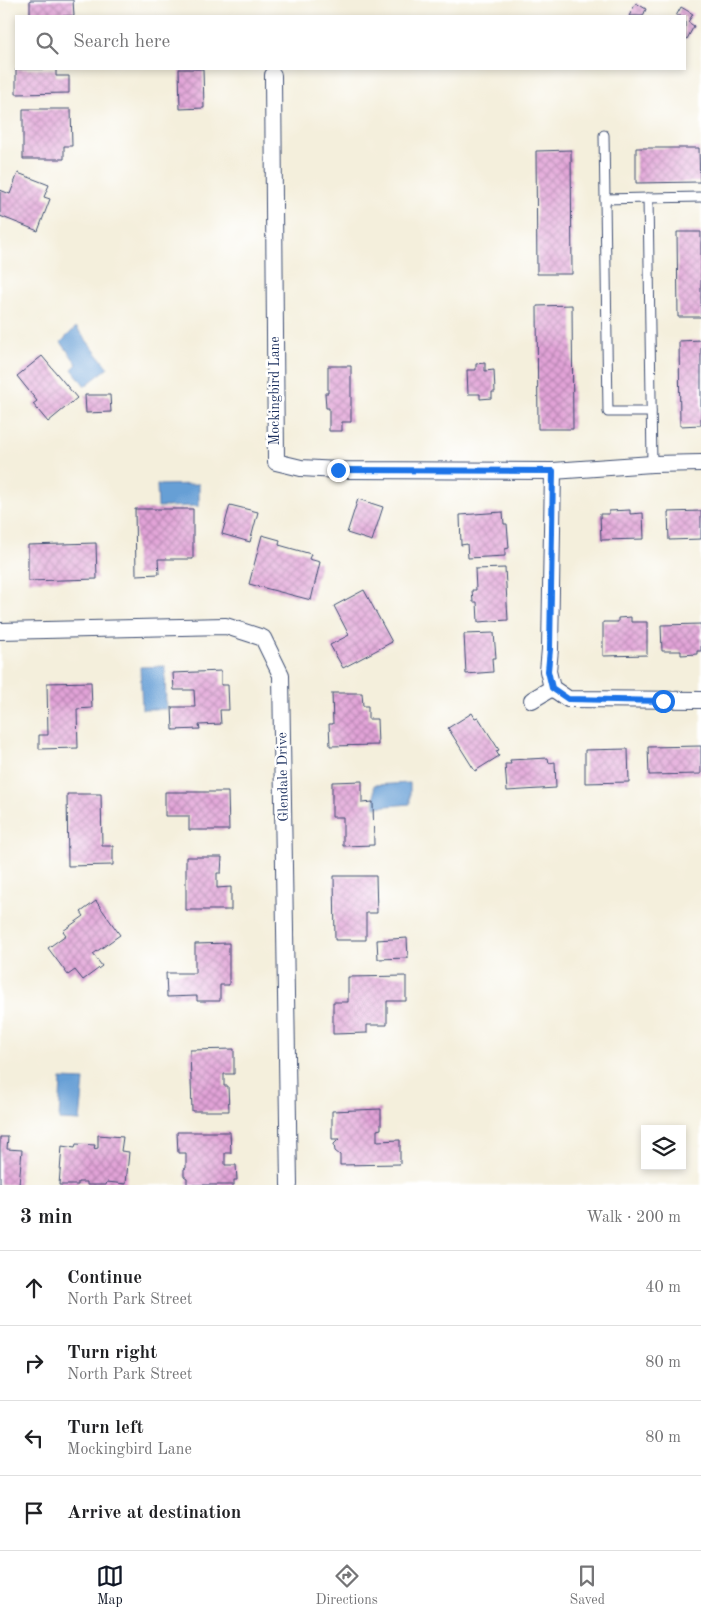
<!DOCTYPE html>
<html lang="en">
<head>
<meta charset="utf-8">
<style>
	body { margin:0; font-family:"Old Standard TT",serif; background:#f2f2f2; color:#202124 }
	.controls { position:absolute; right:15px; bottom:15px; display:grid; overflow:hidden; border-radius:0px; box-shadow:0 2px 8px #0003 }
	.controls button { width:45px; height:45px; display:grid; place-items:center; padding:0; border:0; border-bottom:1px solid #e0e0e0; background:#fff; color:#202124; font:25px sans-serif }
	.stop { position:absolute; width:15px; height:15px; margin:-11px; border:4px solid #1a73e8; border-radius:50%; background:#fff }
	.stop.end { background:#1a73e8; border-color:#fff; box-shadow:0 1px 5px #0008 }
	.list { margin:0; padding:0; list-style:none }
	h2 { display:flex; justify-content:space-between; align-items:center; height:65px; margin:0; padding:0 20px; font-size:21px }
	h2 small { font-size:16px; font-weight:400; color:#757577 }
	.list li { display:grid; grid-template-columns:32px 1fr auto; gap:15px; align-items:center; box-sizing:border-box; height:75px; padding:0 20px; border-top:1px solid #e0e0e0 }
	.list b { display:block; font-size:19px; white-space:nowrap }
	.list p { margin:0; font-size:16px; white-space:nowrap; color:#757577 }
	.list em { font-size:16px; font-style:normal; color:#757577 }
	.icon { flex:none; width:28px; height:28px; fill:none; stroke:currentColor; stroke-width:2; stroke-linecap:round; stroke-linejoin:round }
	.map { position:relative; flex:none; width:701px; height:1185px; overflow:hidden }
	.search { position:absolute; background:#fff; box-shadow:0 2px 8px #0003; left:15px; right:15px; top:15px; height:55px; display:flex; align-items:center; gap:12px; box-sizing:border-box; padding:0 18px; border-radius:0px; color:#757577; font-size:19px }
	.sheet { height:365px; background:#fff }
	nav { display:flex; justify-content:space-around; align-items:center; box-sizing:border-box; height:70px; border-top:1px solid #e0e0e0; background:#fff; font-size:14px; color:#757577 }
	nav a { display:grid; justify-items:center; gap:2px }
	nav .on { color:#111827 }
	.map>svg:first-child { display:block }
	.water { fill:#669fd5; stroke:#40679a }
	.building { fill:url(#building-cross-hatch) }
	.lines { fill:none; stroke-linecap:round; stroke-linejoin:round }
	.lane-casing { stroke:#3c4c71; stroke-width:11 }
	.street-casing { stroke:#3c4c71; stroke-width:18 }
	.lane { stroke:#fff; stroke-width:9 }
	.street { stroke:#fff; stroke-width:16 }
	.route { stroke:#1a73e8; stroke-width:6 }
	.labels { text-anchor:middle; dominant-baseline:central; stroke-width:5; stroke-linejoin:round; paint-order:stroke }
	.street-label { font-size:14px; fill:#1b2f5e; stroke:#fff }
</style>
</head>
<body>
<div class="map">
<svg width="701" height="1185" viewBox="0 0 701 1185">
	<defs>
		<pattern id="building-cross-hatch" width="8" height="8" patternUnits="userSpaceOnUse" patternTransform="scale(1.25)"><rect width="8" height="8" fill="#e2a3d7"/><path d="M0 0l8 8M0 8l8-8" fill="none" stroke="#b685b2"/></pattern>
	</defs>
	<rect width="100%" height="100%" fill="#fff"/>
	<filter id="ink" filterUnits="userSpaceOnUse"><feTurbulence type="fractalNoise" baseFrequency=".02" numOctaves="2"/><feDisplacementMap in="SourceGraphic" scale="10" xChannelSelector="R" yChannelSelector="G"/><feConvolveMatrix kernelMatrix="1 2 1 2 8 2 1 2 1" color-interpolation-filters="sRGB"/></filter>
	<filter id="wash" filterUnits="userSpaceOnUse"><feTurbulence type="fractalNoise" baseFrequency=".0096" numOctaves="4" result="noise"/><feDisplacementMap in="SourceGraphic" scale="20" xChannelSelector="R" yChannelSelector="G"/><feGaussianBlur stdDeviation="1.12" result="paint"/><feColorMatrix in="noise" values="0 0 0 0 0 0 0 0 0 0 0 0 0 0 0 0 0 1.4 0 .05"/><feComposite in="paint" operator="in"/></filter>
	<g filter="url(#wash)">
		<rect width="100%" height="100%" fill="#f4efdc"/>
		<g class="water">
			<polygon points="76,327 108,368 85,386 72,369 77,364 61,342"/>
			<polygon points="199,484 199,506 158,507 157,485"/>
			<polygon points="165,666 166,709 142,709 140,667"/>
			<polygon points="410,783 410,804 375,807 374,785"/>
			<polygon points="61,1079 84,1080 80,1121 59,1120"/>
		</g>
		<g id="blocks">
			<g class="building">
				<polygon points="30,0 73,0 74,16 30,16"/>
				<polygon points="636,3 646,9 643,16 629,16"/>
				<polygon points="681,7 693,14 688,22 694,26 687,39 685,38 685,16 676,16"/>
				<polygon points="16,69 56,69 56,76 69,76 69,93 16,94"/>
				<polygon points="179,69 203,69 204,108 180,109"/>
				<polygon points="23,109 71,109 72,146 64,146 64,159 23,159"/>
				<polygon points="636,148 699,148 700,182 636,183"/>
				<polygon points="571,150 572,274 537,274 536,151"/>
				<polygon points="18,173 49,185 44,197 50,199 38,231 0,216 0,190 10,194"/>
				<polygon points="677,232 701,232 701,317 678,317"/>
				<polygon points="572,305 573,429 538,429 537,306"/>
				<polygon points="701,340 701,425 680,426 679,341"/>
				<polygon points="42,356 77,398 48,422 33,404 37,401 17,376"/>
				<polygon points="485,363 485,371 494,370 495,392 492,392 492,398 480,399 480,394 468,394 467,370 476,370 476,364"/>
				<polygon points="328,366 351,366 351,422 342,422 342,431 329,431 329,408 326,408 325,393 328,393"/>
				<polygon points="85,395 110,395 111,412 86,413"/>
				<polygon points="358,499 383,507 372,541 347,533"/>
				<polygon points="230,505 258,512 250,542 222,534"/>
				<polygon points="135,509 193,509 193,559 158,559 159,574 136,575"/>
				<polygon points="630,510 630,514 643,513 644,539 601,540 600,514 609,514 609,511"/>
				<polygon points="701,511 701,539 669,540 668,512"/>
				<polygon points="503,512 504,524 507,524 509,548 505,549 505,556 468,558 467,544 461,545 460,515"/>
				<polygon points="262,535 280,540 279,545 311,554 309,559 320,562 311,600 249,584"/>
				<polygon points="96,543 97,579 28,581 28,545"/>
				<polygon points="505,568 508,620 478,622 477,602 473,602 472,590 476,590 475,569"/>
				<polygon points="364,590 392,642 343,668 330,645 349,635 334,606"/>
				<polygon points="631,617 631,622 647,622 647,655 603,656 603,622 618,622 618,618"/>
				<polygon points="701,624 701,651 697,651 697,654 681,655 681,651 662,651 661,625"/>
				<polygon points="494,633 496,658 492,658 493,672 466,674 464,634"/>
				<polygon points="221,671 221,685 228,685 229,710 220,710 221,724 199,725 200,729 173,730 172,707 195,707 194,690 174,690 173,673"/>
				<polygon points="91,682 92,708 77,709 78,748 39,749 39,735 48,735 47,683"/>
				<polygon points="332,693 362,693 363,706 368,706 368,719 377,719 378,745 330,746 329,724 333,724"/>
				<polygon points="472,713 475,718 478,717 499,750 496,751 499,756 475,771 448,728"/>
				<polygon points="701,746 701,774 649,775 648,747"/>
				<polygon points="628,749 629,782 585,783 585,750"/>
				<polygon points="548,758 549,763 555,762 556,788 507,791 505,764 511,764 510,760"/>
				<polygon points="362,781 362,803 373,802 374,845 343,846 343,817 332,817 332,782"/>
				<polygon points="165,792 228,792 229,830 189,830 189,816 165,816"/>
				<polygon points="67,794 101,794 102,846 113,846 113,865 68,866"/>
				<polygon points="186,857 222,857 221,873 217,873 217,888 231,887 231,910 186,910"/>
				<polygon points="334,876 376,876 377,913 366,913 366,940 335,940"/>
				<polygon points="96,901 120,935 93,954 102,966 83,980 75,970 68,975 48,948 66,935 63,931 84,916 81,912"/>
				<polygon points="407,938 408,958 378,959 377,940"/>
				<polygon points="229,943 229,985 220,985 220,1001 197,1001 197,996 167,997 166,973 195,973 195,944"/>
				<polygon points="406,976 406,1001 387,1001 387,1025 367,1025 367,1033 333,1034 333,1002 348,1002 348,977"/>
				<polygon points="234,1049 234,1074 224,1074 224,1086 228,1086 229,1111 192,1111 190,1050"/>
				<polygon points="381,1109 381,1129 377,1130 377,1141 400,1140 400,1164 340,1165 340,1155 335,1151 334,1144 339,1139 332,1139 332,1111"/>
				<polygon points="177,1132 230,1132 231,1153 225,1153 225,1165 236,1165 237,1180 234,1180 234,1185 187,1185 187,1178 184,1176 184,1169 186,1168 186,1153 178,1153"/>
				<polygon points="98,1135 123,1137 121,1151 129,1152 126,1184 107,1182 106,1185 87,1185 87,1182 78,1182 78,1185 59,1185 62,1146 75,1148 76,1144 95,1145 94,1149 98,1148"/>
				<polygon points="0,1137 8,1137 7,1149 22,1150 19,1185 0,1184"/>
			</g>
		</g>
	</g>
	<g filter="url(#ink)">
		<use href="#blocks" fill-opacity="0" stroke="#3c4c71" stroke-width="1"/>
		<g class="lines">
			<g class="lane-casing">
				<g id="lane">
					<polyline points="604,135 605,199 648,198 652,464"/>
					<polyline points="648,198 701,197"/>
					<polyline points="605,199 608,412 651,412"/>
				</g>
			</g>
			<g class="street-casing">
				<g id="street">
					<polyline points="273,75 276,462 301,468 338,470 553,471 652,464 701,463"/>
					<polyline points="553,471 550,649 548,671 552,688 568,699 701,700"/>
					<polyline points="0,631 226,626 263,638 281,675 289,1185"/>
					<polyline points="532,700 552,688"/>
				</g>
			</g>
			<use href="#lane" class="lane"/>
			<use href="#street" class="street"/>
		</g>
	</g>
	<g class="lines" filter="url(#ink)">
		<polyline class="route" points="338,470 553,471 550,649 548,671 552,688 568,699 663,701"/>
	</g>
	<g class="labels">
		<g class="street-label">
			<text transform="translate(275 391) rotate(-90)">Mockingbird Lane</text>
			<text transform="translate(283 777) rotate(-91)">Glendale Drive</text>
		</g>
	</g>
</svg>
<div class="controls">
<button><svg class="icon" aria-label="layers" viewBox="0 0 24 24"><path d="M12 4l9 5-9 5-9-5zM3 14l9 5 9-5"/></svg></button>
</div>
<div class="stop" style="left:663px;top:701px"></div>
<div class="stop end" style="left:338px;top:470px"></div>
<div class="search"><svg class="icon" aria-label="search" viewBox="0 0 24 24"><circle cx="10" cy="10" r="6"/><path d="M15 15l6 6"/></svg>Search here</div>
</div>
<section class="sheet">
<h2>3 min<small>Walk · 200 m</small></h2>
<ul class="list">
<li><svg class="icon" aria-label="ahead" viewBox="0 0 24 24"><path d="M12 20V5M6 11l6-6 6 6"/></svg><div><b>Continue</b><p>North Park Street</p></div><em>40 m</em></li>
<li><svg class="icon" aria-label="right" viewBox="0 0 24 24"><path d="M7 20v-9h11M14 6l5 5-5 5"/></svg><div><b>Turn right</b><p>North Park Street</p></div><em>80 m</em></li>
<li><svg class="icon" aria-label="left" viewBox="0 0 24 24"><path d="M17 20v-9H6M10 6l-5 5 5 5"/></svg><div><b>Turn left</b><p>Mockingbird Lane</p></div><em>80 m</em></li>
<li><svg class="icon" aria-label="arrive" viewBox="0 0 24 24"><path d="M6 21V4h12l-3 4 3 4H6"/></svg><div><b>Arrive at destination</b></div></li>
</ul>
</section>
<nav>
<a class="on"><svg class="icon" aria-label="map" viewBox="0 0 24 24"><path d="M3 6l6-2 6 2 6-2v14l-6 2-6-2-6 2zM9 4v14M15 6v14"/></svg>Map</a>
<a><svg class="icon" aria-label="directions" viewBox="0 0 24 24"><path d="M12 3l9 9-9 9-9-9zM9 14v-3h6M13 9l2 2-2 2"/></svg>Directions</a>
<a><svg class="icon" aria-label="saved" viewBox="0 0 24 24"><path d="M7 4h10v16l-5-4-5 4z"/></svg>Saved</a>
</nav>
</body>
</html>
